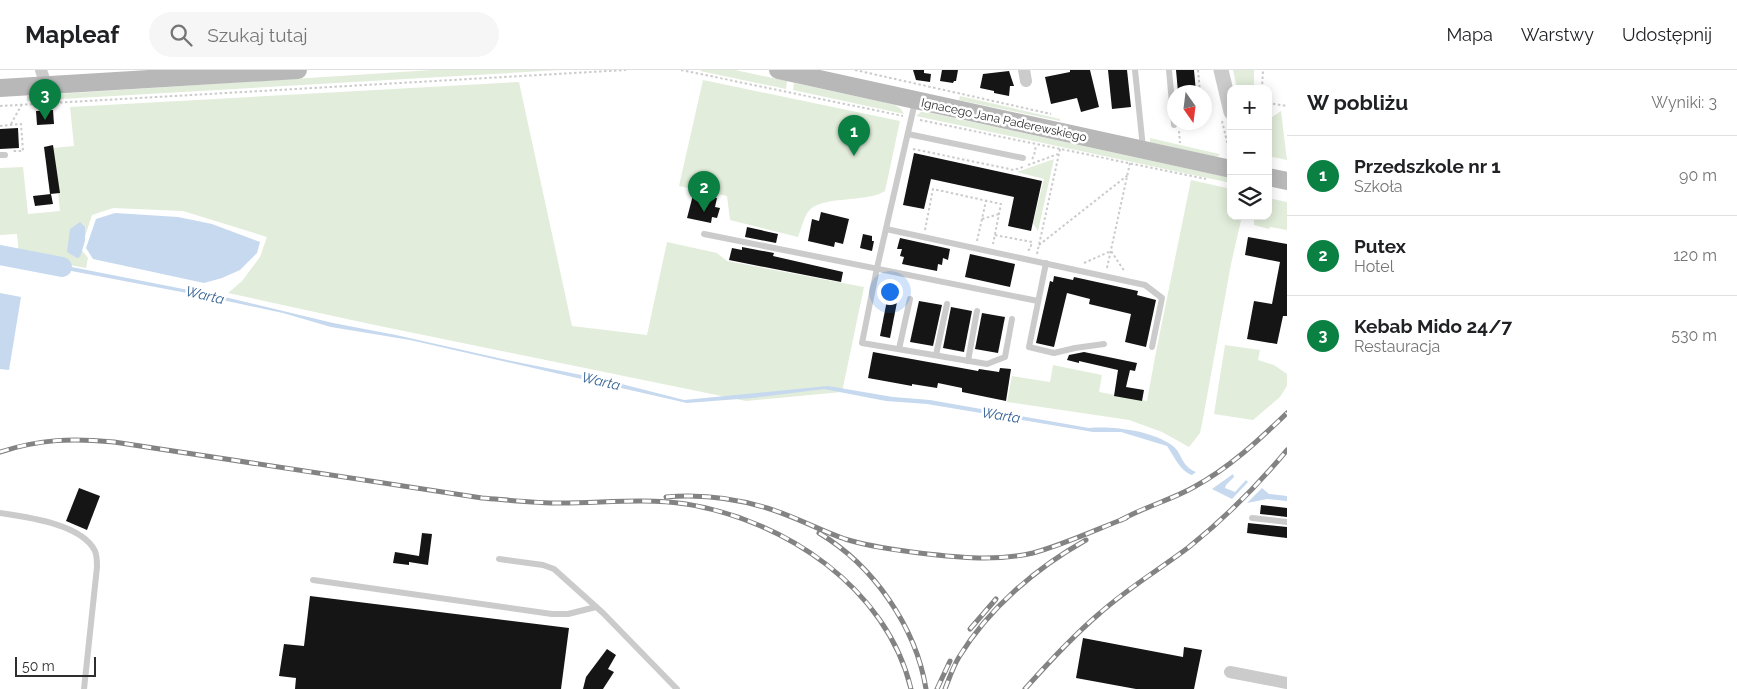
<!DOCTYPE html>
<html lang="pl">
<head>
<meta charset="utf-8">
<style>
	body { margin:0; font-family:Raleway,sans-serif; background:#f6f6f6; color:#202124 }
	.controls { position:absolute; right:15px; top:15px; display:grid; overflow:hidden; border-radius:10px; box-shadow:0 2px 12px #0003 }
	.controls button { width:45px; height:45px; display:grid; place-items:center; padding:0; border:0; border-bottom:1px solid #e0e0e0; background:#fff; color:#202124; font:25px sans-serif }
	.compass { position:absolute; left:1167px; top:15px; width:45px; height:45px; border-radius:50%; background:#fff; box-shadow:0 2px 12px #0003; rotate:166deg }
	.scale { position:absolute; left:15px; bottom:12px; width:81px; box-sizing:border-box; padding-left:5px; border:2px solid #2e2e2e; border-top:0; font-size:14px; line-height:18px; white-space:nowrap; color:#2e2e2e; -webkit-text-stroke:4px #fff; paint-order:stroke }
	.you { position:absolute; left:889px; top:221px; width:18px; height:18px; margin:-12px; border:4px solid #fff; border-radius:50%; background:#1a73e8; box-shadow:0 0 0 8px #1a73e833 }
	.badge { display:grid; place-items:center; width:32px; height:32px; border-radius:50%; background:#0b8043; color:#fff; font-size:16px; font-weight:700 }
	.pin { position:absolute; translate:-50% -41px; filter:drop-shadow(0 1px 2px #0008) }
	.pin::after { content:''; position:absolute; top:26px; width:18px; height:15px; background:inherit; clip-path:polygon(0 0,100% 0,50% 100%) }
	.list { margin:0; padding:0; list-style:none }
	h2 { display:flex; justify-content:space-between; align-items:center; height:65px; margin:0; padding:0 20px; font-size:21px }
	h2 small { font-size:16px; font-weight:400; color:#757577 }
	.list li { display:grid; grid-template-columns:32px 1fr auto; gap:15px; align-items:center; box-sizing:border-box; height:80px; padding:0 20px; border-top:1px solid #e0e0e0 }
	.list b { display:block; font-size:19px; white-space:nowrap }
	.list p { margin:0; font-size:16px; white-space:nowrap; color:#757577 }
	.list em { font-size:16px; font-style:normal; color:#757577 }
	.icon { flex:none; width:28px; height:28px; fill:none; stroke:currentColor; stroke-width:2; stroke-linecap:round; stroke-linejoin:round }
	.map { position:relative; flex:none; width:1287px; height:619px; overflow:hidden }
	header { display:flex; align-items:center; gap:30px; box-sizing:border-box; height:70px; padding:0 25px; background:#fff; border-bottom:1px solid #e0e0e0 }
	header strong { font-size:24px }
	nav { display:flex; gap:28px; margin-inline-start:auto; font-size:18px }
	.search { width:350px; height:45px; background:#f6f6f6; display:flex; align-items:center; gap:12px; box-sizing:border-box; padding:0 18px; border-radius:28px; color:#757577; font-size:19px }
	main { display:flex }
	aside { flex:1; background:#fff }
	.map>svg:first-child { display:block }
	.green { fill:#e2eddb }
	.water { fill:#c6d9ee }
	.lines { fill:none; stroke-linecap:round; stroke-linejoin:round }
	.river { stroke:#c6d9ee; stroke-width:20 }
	.building { fill:#151515 }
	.path { stroke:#cbcbcb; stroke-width:2; stroke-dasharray:2.5 2.5; stroke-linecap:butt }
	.service { stroke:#cbcbcb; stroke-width:6 }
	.minor { stroke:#cbcbcb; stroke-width:12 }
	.tertiary { stroke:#cbcbcb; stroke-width:15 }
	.secondary { stroke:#b8b8b8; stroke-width:18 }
	.rail-casing { stroke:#838383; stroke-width:5 }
	.rail { stroke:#fff; stroke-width:3; stroke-dasharray:9; stroke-linecap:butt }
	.labels { text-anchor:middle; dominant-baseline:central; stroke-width:5; stroke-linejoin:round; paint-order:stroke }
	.street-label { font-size:12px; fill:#2e2e2e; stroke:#fff }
	.water-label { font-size:14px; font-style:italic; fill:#366397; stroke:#fff }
</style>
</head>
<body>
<header>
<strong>Mapleaf</strong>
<div class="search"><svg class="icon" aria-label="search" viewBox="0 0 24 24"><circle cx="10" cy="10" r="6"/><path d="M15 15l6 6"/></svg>Szukaj tutaj</div>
<nav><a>Mapa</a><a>Warstwy</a><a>Udostępnij</a></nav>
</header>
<main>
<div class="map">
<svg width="1287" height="619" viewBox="0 0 1287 619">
	<rect width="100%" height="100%" fill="#fff"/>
	<g class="green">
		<polygon points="432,0 560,0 27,31 27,26"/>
		<polygon points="701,0 735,0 787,11 786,19 700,1"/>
		<polygon points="1233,0 1254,0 1254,19 1237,19"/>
		<path d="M703,10L900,51L885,121C867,133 819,125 808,142C803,149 801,160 798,167L730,150L727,126L679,116Z"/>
		<polygon points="519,12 572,256 647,265 667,172 717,183 727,191 864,217 842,322 746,331 370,254 228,223 242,211 260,187 267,167 183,141 113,138 92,145 81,179 88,188 86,198 19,186 17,164 0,165 0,98 23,97 28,144 60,141 53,78 74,76 70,37"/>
		<polygon points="794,13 878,31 895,35 901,39 904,44 793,20"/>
		<polygon points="960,26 1060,49 1060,51 959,30"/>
		<polygon points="1281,41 1287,90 1268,86 1268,50"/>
		<polygon points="921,42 926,42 1231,108 1231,113 916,46"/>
		<polygon points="1150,68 1219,84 1220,85 1216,87 1150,72"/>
		<polygon points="1054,89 1038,161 1033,153 1044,109 1017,102"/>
		<polygon points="1191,110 1231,119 1231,146 1242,146 1231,194 1202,354 1200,363 1189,377 1162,362 1129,350 1007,332 1012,306 1050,312 1053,295 1102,305 1099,322 1147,331 1155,287"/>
		<polygon points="1268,128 1287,132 1287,160 1270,157 1269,159 1254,155 1254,146 1268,146"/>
		<polygon points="1225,275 1260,280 1258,290 1274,295 1287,304 1287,316 1280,327 1253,350 1214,344"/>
	</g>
	<g class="water">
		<polygon points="115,143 178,147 212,154 260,172 257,183 240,200 222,208 204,213 93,189 86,178 96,149"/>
		<polygon points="80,152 85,157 85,171 80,187 77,188 67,182 70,159"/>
		<path d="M36,190L229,228L333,253L396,265L507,290L606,310L684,330L828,316L893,327L930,330L1089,358C1114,356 1153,361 1173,376C1183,384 1180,395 1196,402L1192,405C1180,401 1174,386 1167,376L1121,362H1093L927,334L886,331L824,319L752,328L687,333L410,270L331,257L283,243L213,228L35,194Z"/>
		<polygon points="0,223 21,227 9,300 0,299"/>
		<polygon points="1233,404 1234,407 1226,415 1225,418 1235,422 1246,410 1248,412 1232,429 1212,419"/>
		<polygon points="1262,418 1269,424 1287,426 1287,431 1267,429 1247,433"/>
	</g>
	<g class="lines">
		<polyline class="river" points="0,185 62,197"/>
	</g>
	<g class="building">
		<polygon points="913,0 924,0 924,3 931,4 930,12 916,10"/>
		<polygon points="942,0 958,0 956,11 954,11 953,13 940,11"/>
		<polygon points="1070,0 1090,0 1099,37 1081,42 1077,28 1051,34 1045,7 1070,2"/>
		<polygon points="1108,0 1127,0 1131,37 1112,39"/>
		<polygon points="1176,0 1194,0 1196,22 1178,22"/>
		<polygon points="1009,1 1014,16 1010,16 1009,26 994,23 994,21 980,18 983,4"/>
		<polygon points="53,40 54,54 37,55 36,41"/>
		<polygon points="18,58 19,78 0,79 0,59"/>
		<polygon points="53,75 60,123 50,124 44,77"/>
		<polygon points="914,83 1042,111 1031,161 1008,156 1014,127 931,109 924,139 903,135"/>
		<polygon points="51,124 53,134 35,136 33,126"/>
		<polygon points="699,124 717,128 715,137 720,138 717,148 712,147 711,153 687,148 693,125 698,126"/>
		<polygon points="821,142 849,149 843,174 835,172 834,177 808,171 812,149 819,151"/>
		<polygon points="747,157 778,164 776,173 745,167"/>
		<polygon points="863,164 872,166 872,171 874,171 872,181 860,178"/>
		<polygon points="1248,167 1287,174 1287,246 1283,246 1277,274 1247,269 1254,231 1272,234 1280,192 1245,185"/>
		<polygon points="900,168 950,179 948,190 943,188 942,195 938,194 937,201 902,194 904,187 900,186 902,179 897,179"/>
		<polygon points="742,177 774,183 773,186 843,202 841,212 729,190 732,178 742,180"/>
		<polygon points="970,184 1015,194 1010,217 965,207"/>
		<polygon points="1054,206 1073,210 1074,207 1138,221 1137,225 1156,230 1146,277 1125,272 1131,244 1089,234 1090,229 1067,223 1054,277 1036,273 1050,211 1053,212"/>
		<polygon points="888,225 898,227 890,268 880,266"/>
		<polygon points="919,231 942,235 933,276 910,272"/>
		<polygon points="951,237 972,241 964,282 943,278"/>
		<polygon points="982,243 1005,247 998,283 975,279"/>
		<polygon points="873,282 978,301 979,299 999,302 1000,298 1011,299 1006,331 962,322 962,318 938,313 937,318 912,314 912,316 868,308"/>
		<polygon points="1084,282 1137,293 1135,301 1130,300 1126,317 1144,320 1142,331 1114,326 1118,300 1079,291 1079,293 1067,290 1069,285"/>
		<polygon points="79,418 100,426 87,460 66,451"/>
		<polygon points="1261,435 1287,438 1287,447 1260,444"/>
		<polygon points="1248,453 1287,457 1287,468 1247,463"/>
		<polygon points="422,463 432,464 428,495 409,492 409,495 393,493 395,482 419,486"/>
		<polygon points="310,526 569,558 561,619 295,619 296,608 279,606 284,574 304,576"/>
		<polygon points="1083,568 1183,587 1184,577 1202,580 1194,619 1136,619 1076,608"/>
		<polygon points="607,579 616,585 608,599 614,602 603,619 583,619 586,607"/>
	</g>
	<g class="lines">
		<g class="path">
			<polyline points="681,0 903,46"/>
			<polyline points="855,0 1051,44"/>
			<polyline points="1198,0 1200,22"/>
			<polyline points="1262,19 1263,0"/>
			<polyline points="1268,33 1287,36"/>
			<polyline points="0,36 626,0"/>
			<polyline points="920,50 1206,109"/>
			<polyline points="1222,51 1230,84"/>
			<polyline points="11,54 22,34"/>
			<polyline points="1183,54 1202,52"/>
			<polyline points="0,56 21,54 23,81 12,81"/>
			<polyline points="1179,61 1180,73"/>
			<polyline points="913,79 1014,100 1023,97"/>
			<polyline points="1032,89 1034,86 1036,75"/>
			<polyline points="1028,95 1058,84"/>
			<polyline points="982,149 999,144"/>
			<polyline points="925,160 933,119 1001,134 993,174"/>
			<polyline points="995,165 1032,172 1030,179 1027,181"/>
			<polyline points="977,171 986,131"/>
			<polyline points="1039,175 1128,105"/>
			<polyline points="1037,184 1060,79"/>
			<polyline points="1084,193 1111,181 1125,202"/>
			<polyline points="1107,198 1130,93"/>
		</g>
		<g class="service">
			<polyline points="1135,0 1143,78"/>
			<polyline points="1169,0 1174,55"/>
			<polyline points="915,32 877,198 862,273 987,294 1005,287 1012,249"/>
			<polyline points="908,64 1023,88"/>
			<polyline points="0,85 5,85"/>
			<polyline points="886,159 1145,215 1162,228 1152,277"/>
			<polyline points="704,164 1038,231"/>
			<polyline points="1046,193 1029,277 1054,283 1075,278 1104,274"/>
			<polyline points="899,279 910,229"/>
			<polyline points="936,285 947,234"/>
			<polyline points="968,291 977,241"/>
			<path d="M0,443C27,447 82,454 95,481C97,486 97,492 97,497L84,619"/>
			<polyline points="1252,448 1287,452"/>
			<polyline points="499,489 543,495 554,499 603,543 677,619"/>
			<polyline points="313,510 552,544 568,544 596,537"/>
		</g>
		<g class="minor">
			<polyline points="41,0 46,15"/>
			<polyline points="1024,0 1026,11"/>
			<polyline points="1230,602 1287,613"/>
		</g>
		<polyline class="tertiary" points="1221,0 1231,42"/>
		<g class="secondary">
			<polyline points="778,0 1231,99"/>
			<polyline points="0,18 298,0"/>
			<polyline points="1268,107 1287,111"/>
		</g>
		<g class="rail-casing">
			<g id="rail">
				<path d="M0,382C41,369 71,368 114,372L482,428C508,430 534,433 561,433C603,433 644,428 686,434C785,450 887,518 911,619"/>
				<path d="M666,427C700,424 734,428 767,438C794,446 819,460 845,469C867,476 889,479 912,482C951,487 994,492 1033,483C1065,474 1095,460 1126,448"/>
				<path d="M1121,450C1144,437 1171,430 1194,417C1229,398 1259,370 1287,343"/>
				<path d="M819,463C873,495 916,557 926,619"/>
				<polyline points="970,559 996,529"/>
				<polyline points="937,619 950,591"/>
				<path d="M945,619C949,609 953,597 959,587C989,538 1036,498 1086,470"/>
				<path d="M1025,619C1049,592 1073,566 1100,543C1128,518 1160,499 1189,477C1225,448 1258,415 1287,380"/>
			</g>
		</g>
		<use href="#rail" class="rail"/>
	</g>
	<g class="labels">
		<g class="street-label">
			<text transform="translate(1004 50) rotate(12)">Ignacego Jana Paderewskiego</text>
		</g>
		<g class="water-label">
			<text transform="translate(205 225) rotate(13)">Warta</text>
			<text transform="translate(601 311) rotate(13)">Warta</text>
			<text transform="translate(1001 345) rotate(9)">Warta</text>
		</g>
	</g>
</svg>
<div class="controls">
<button>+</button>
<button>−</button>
<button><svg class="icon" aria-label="layers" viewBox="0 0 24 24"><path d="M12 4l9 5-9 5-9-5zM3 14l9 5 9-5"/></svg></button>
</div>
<svg class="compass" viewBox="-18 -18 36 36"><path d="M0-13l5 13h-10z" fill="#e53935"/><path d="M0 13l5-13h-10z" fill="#757577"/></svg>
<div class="scale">50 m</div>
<div class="you"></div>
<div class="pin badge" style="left:854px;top:86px">1</div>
<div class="pin badge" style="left:704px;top:142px">2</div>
<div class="pin badge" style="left:45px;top:50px">3</div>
</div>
<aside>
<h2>W pobliżu<small>Wyniki: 3</small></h2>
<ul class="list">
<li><span class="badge">1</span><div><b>Przedszkole nr 1</b><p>Szkoła</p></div><em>90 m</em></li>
<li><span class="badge">2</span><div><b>Putex</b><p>Hotel</p></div><em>120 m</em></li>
<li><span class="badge">3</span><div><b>Kebab Mido 24/7</b><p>Restauracja</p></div><em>530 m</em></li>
</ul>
</aside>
</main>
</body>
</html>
